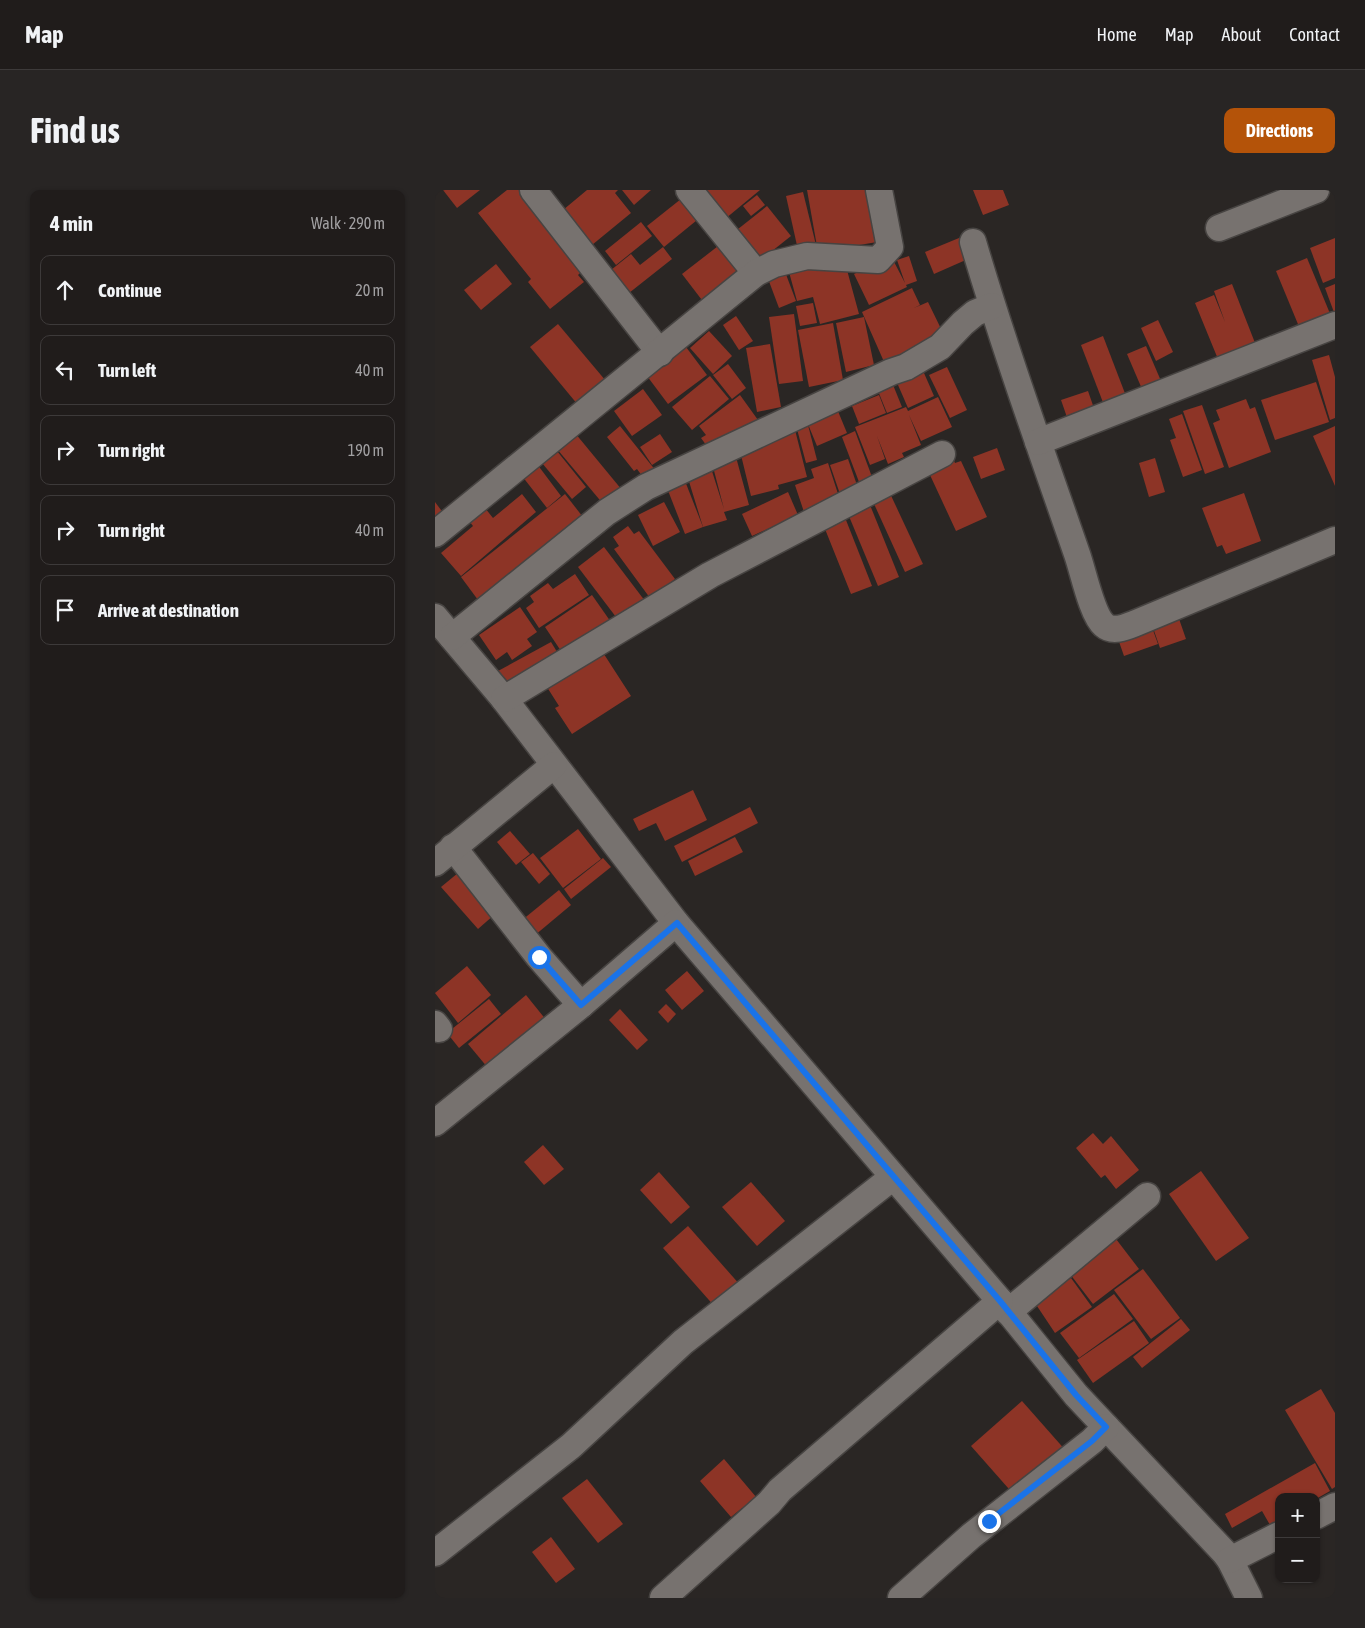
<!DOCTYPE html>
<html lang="en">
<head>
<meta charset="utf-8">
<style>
	body { margin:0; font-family:"Asap Condensed",sans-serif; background:#282524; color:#f1f3f6 }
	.controls { position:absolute; right:15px; bottom:15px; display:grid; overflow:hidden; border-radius:10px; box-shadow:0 1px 4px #0004 }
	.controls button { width:45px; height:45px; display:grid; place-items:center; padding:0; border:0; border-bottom:1px solid #3d3a3a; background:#201c1b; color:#f1f3f6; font:25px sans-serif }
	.stop { position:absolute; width:15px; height:15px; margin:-11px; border:4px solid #1a73e8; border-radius:50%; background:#fff }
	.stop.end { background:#1a73e8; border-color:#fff; box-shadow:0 1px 5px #0008 }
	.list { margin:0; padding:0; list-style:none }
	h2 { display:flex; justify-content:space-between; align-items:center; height:65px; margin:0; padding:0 20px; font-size:21px }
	h2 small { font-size:16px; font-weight:400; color:#a2a1a3 }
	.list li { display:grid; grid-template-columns:32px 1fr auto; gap:15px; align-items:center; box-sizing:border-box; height:70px; margin:0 10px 10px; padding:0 10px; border:1px solid #3d3a3a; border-radius:10px }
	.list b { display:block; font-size:19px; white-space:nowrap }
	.list em { font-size:16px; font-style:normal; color:#a2a1a3 }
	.icon { flex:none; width:28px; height:28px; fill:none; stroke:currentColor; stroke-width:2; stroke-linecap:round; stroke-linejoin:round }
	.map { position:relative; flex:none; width:900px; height:1408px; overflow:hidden; border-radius:10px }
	header { display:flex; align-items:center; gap:30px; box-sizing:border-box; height:70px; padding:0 25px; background:#201c1b; border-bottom:1px solid #3d3a3a }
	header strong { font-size:24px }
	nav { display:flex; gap:28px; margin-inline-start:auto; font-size:18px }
	.intro { display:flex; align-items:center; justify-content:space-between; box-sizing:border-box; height:120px; padding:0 30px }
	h1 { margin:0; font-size:35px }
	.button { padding:12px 22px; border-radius:10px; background:#b45309; color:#fff; font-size:18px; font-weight:700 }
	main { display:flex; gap:30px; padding:0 30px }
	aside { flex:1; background:#201c1b; border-radius:10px; box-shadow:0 1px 4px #0004 }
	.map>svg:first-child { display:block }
	.building { fill:#8d3426 }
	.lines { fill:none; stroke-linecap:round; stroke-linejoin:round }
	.street-casing { stroke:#474442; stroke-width:29 }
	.street { stroke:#77726f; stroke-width:26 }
	.route { stroke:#1a73e8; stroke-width:6 }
</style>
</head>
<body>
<header>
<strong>Map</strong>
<nav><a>Home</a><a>Map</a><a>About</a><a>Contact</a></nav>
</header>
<div class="intro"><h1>Find us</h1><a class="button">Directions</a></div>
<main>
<aside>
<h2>4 min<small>Walk · 290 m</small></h2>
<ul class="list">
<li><svg class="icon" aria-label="ahead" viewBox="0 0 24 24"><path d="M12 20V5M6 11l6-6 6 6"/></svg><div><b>Continue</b></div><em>20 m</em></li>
<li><svg class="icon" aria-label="left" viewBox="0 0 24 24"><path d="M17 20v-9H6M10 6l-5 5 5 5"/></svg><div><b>Turn left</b></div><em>40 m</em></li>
<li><svg class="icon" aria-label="right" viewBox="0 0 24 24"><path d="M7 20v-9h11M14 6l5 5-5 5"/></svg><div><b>Turn right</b></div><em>190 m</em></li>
<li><svg class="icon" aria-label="right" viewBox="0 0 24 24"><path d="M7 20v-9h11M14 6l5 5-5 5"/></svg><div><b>Turn right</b></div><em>40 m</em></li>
<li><svg class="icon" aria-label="arrive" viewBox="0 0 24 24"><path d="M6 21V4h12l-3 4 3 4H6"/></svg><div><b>Arrive at destination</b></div></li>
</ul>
</aside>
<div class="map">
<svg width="900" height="1408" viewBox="0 0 900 1408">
	<rect width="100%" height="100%" fill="#2a2624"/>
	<g class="building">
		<polygon points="8,0 45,0 22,18"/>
		<polygon points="72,0 96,0 147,81 143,85 149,92 115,119 93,92 96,89 43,23"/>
		<polygon points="152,0 183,0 180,3 196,23 157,55 128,20"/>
		<polygon points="187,0 216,0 199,15"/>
		<polygon points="271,0 325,0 290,29 268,2"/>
		<polygon points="372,0 439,0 448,51 383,62"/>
		<polygon points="538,0 568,0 574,15 548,25"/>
		<polygon points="368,2 381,55 363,60 351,6"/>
		<polygon points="251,5 267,26 229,57 212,36"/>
		<polygon points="322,5 330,15 316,26 308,16"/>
		<polygon points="332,16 356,46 322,73 298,43"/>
		<polygon points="206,32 217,46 181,75 170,61"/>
		<polygon points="524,48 533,69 499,84 490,62"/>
		<polygon points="900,48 900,88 888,93 875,58"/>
		<polygon points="287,53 314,86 273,118 247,84"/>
		<polygon points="228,57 237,69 194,103 176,80 196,64 205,75"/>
		<polygon points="456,66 470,93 462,70 474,66 482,91 471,95 472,97 434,115 419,84"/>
		<polygon points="872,68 896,126 865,139 841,81"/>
		<polygon points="409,69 424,124 385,134 378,107 362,111 354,82"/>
		<polygon points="61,74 77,94 46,120 29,100"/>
		<polygon points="349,79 361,111 344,118 332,86"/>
		<polygon points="797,94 822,158 785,174 760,113 779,105 790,132 779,101"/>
		<polygon points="900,94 900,125 890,98"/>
		<polygon points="477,98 485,115 479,118 493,112 510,147 450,174 427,122"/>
		<polygon points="378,113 382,133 365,136 361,116"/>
		<polygon points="359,124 368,191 344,194 334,127"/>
		<polygon points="301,126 318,151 304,160 288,135"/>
		<polygon points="429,127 439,175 411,182 401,133"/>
		<polygon points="723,130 738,162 721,171 706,138"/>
		<polygon points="398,133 408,190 374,197 363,140"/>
		<polygon points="123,134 176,197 148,221 95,157"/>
		<polygon points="274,141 297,166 278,184 255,158"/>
		<polygon points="668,146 691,206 669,215 646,155"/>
		<polygon points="335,154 346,217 322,222 311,158"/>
		<polygon points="711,156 726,191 707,199 692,164"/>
		<polygon points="251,157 272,185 233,214 212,186"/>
		<polygon points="894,165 900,187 900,228 895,230 877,170"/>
		<polygon points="293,174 311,198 297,209 278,185"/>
		<polygon points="486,176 499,206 473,218 460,188"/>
		<polygon points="512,177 532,220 515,228 494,185"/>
		<polygon points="275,186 294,209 257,240 237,217"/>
		<polygon points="456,190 467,217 452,223 441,196"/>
		<polygon points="881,192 894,232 840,250 826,210"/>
		<polygon points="208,199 227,225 197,246 179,221"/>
		<polygon points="653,201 661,224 634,233 626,210"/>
		<polygon points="305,205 323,230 274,259 266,248 271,245 264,236"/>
		<polygon points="444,205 451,223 424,234 417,216"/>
		<polygon points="503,207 517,237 486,251 474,225 486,255 467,263 469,267 453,274 442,246 450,269 435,275 420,237 471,217 473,221"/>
		<polygon points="811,209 815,219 820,217 836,262 794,278 778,233 785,230 781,220"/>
		<polygon points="400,214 412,243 382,256 370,227"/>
		<polygon points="767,215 789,277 770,284 748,221"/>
		<polygon points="747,224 767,280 748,287 735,250 741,248 734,229"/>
		<polygon points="373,235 382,270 371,273 362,239"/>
		<polygon points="185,236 221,281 210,290 202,279 199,281 172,247"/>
		<polygon points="359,236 372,287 343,295 344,299 316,306 305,261"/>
		<polygon points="900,236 900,296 878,246"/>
		<polygon points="420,241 437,287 424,292 407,247"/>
		<polygon points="140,243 187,300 169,315 122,259"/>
		<polygon points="225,244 237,262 217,275 205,257"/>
		<polygon points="562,258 570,280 546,289 538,267"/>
		<polygon points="122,261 151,297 137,309 107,273"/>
		<polygon points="515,262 520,273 526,271 552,327 521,341 495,285 508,278 503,267"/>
		<polygon points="301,267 314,315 289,322 292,330 268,337 252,285 276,278 289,319 277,273"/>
		<polygon points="720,268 730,302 714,307 704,273"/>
		<polygon points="413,269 423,298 405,304 395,275"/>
		<polygon points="393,273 405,310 369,322 360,295 379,288 376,279"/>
		<polygon points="102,274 126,306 112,318 87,286"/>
		<polygon points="250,291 268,337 250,344 232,298"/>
		<polygon points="452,297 488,374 470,382 435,305"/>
		<polygon points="353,302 363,325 317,346 307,324"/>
		<polygon points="809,303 826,351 791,364 787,355 782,357 767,318"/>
		<polygon points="87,304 101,322 26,386 6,363 38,336 34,331 50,318 58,328"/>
		<polygon points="130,304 151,331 46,414 26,387"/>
		<polygon points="433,310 464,387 443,396 411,319"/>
		<polygon points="0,312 9,324 0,330"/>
		<polygon points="229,312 245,342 218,356 203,325"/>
		<polygon points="409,325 437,396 416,404 388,334"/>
		<polygon points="193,336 199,344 204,341 240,389 215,408 179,359 184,356 178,347"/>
		<polygon points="169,357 210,411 184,431 143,377"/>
		<polygon points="140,384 154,405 104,438 91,418 99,412 95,406 113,393 118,399"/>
		<polygon points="157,405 178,435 130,467 110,437"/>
		<polygon points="85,417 102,442 92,449 97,456 77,470 72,462 61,470 44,445"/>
		<polygon points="742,423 751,449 725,458 716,432"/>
		<polygon points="715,432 723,454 689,466 681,443"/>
		<polygon points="116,452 127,470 73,500 63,481"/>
		<polygon points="165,458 196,506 137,544 120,518 124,516 110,494"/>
		<polygon points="258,600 272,630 230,651 221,633 204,641 198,629"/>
		<polygon points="315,617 323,633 247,672 239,656"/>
		<polygon points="143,639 166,669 128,698 105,668"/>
		<polygon points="75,641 95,664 81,675 62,652"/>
		<polygon points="300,647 308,662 260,686 253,671"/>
		<polygon points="98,663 115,684 104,694 86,672"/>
		<polygon points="168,668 176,677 136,709 129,699"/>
		<polygon points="23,683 59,725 43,739 6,697"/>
		<polygon points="124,700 136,715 93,751 81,735"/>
		<polygon points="32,776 56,805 23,833 0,803"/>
		<polygon points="252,781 269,801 247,820 230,800"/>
		<polygon points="91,805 116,836 58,884 33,854"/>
		<polygon points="54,809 66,824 24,858 12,843"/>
		<polygon points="231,814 241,824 233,833 223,822"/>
		<polygon points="185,819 213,850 202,860 174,830"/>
		<polygon points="658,943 668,954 676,946 704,980 681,999 670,985 666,988 641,958"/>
		<polygon points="108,955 129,979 109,995 89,972"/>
		<polygon points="766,981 814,1048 781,1071 734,1004"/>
		<polygon points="224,982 255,1017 236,1034 205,1000"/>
		<polygon points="316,992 350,1031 322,1056 287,1017"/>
		<polygon points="253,1036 306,1096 281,1118 228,1058"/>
		<polygon points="681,1049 704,1079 658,1114 635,1084"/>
		<polygon points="708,1079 745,1128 716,1149 679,1100"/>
		<polygon points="636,1088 657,1117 620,1143 600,1113"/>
		<polygon points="679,1104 698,1129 644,1168 625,1143"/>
		<polygon points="746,1129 755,1140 707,1178 698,1167"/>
		<polygon points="699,1131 714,1153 658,1193 642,1170"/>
		<polygon points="886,1199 900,1223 900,1297 897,1299 850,1220"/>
		<polygon points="587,1211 632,1262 581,1307 536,1256"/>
		<polygon points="289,1269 327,1314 314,1326 307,1318 296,1327 265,1291"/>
		<polygon points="880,1273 895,1301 881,1309 881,1307 844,1307 844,1330 835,1335 827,1321 797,1338 790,1324"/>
		<polygon points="152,1289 188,1334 163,1353 127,1308"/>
		<polygon points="116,1347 140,1379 121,1393 97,1362"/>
	</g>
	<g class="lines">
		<g class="street-casing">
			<g id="street">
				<polyline points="98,0 225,163"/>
				<polyline points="254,0 321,83"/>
				<polyline points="784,38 881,0"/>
				<path d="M538,52C569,157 606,260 642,364C648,381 657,425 669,435C678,443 691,437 701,433L900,350"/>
				<polyline points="603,252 900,135"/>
				<polyline points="0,344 321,83 339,74 372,66 443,70 455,57 444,0"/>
				<polyline points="0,427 69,509 241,733 565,1111 641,1205 789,1362 795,1370 814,1408"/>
				<polyline points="17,447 172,322 211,297 456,182 471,177 505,157 528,133 540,123 557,116"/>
				<polyline points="69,509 275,385 507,264"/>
				<polyline points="18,657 104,767 146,815"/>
				<polyline points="0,673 119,575"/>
				<polyline points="0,834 4,839"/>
				<polyline points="0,933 146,815 241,733"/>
				<polyline points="573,1122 712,1006"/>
				<polyline points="881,1326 900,1316"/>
				<polyline points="0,1363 136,1256 248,1152 458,987"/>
				<polyline points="795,1370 844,1345"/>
				<polyline points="228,1408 334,1313 345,1300 565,1111"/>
				<polyline points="466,1408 536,1346 657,1251 671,1237"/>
			</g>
		</g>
		<use href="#street" class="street"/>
	</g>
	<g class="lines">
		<polyline class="route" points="104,767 146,815 242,733 565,1111 641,1205 671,1237 657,1251 554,1331"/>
	</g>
</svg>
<div class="controls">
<button>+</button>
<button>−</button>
</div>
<div class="stop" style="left:104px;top:767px"></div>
<div class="stop end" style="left:554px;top:1331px"></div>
</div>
</main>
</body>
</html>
